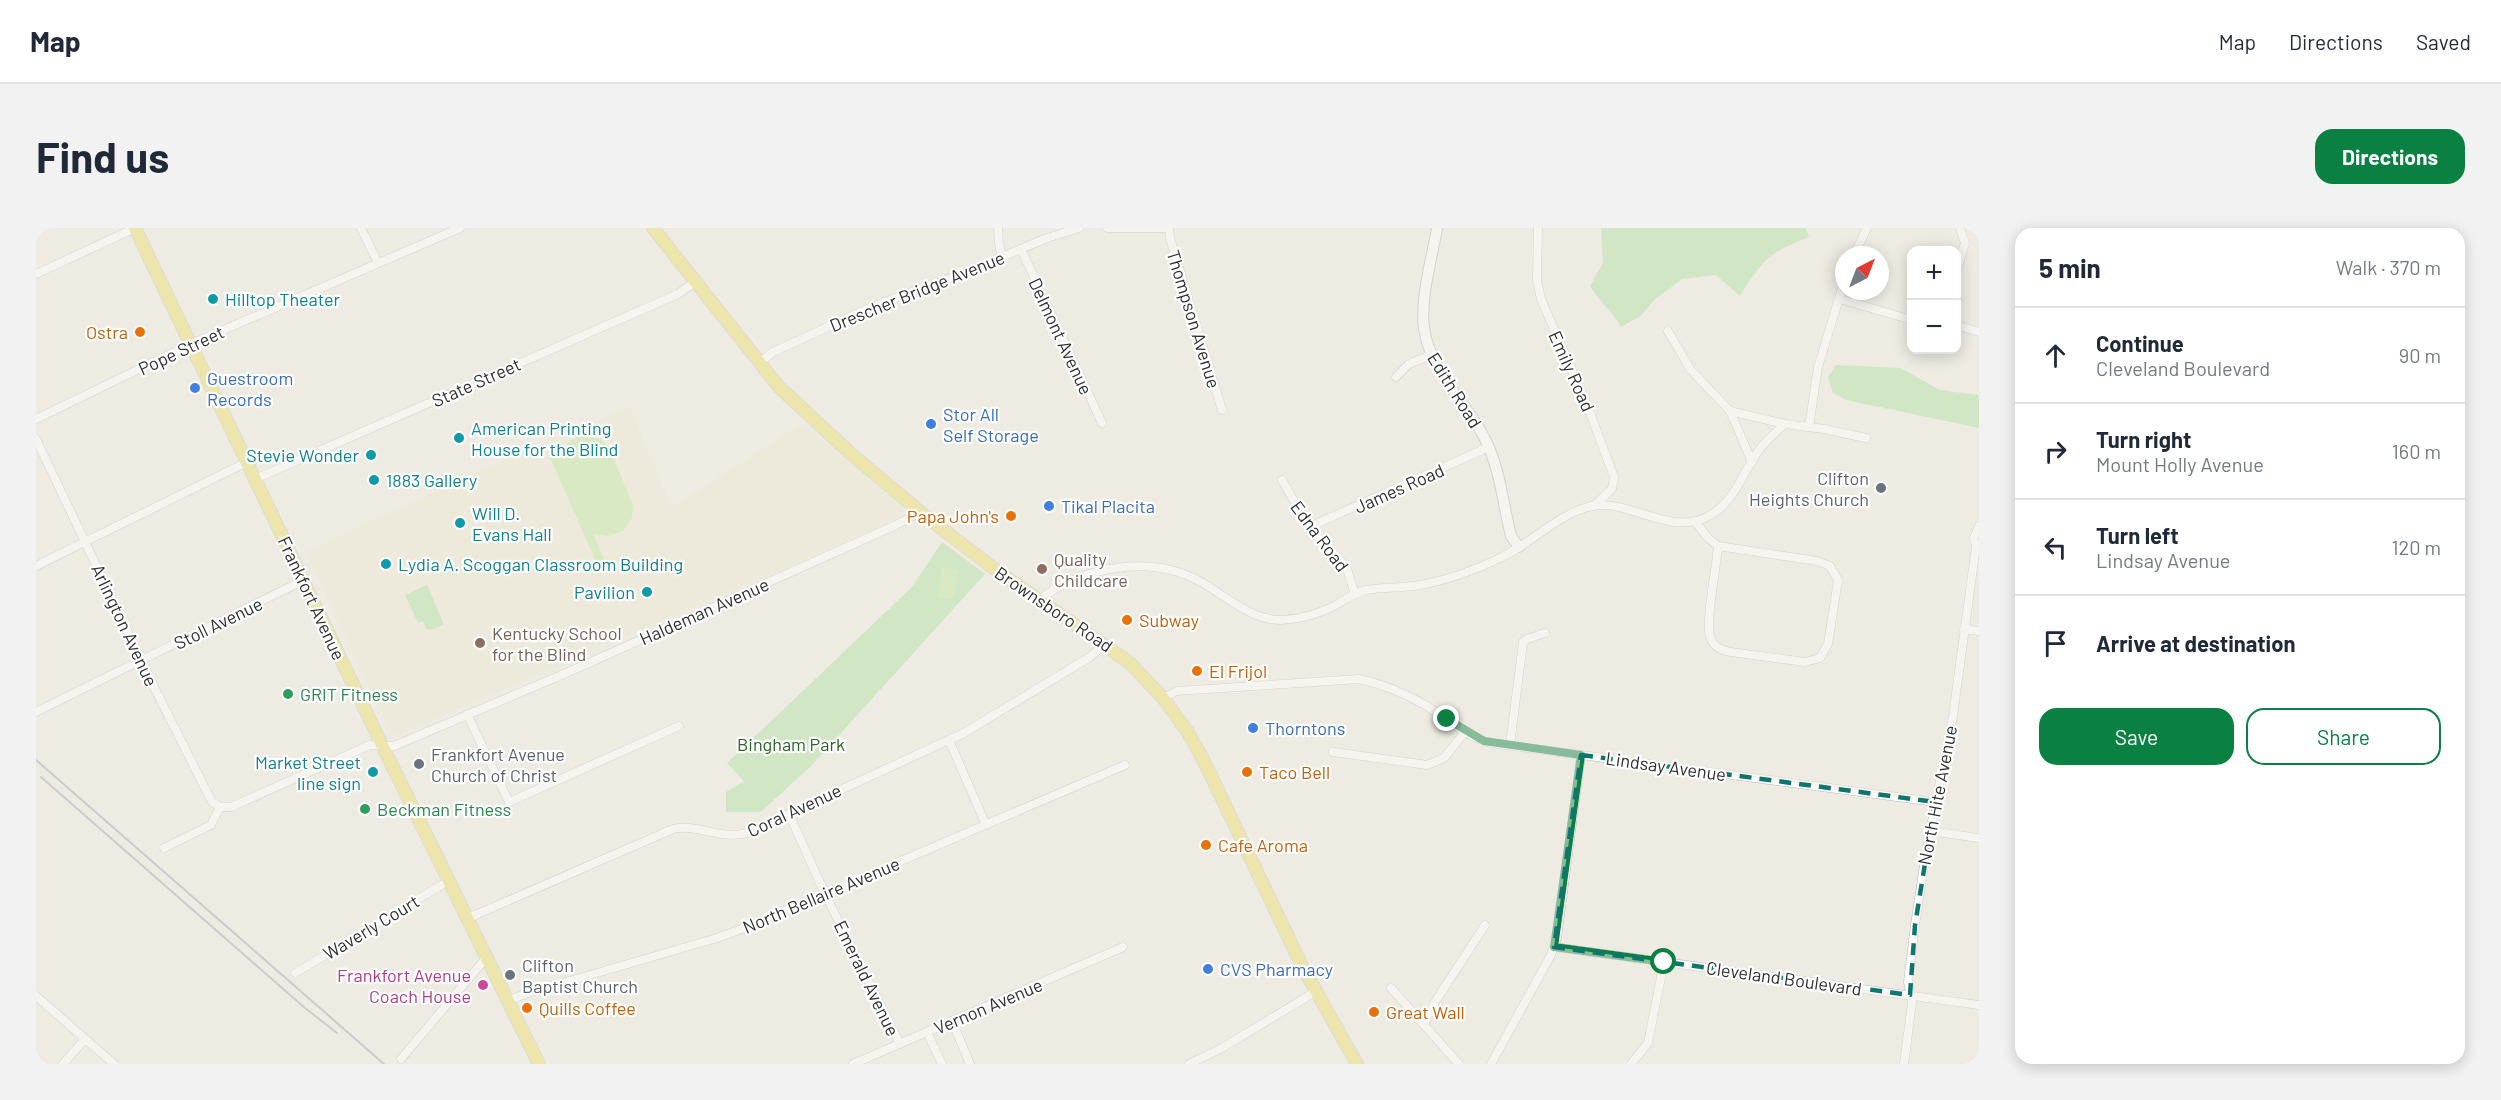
<!DOCTYPE html>
<html lang="en">
<head>
<meta charset="utf-8">
<style>
	body { margin:0; font-family:Barlow,sans-serif; background:#f2f2f3; color:#1f2937 }
	.controls { position:absolute; right:18px; top:18px; display:grid; overflow:hidden; border-radius:12px; box-shadow:0 3px 15px #0003 }
	.controls button { width:54px; height:54px; display:grid; place-items:center; padding:0; border:0; border-bottom:2px solid #e0e1e3; background:#fff; color:#1f2937; font:30px sans-serif }
	.compass { position:absolute; left:1799px; top:18px; width:54px; height:54px; border-radius:50%; background:#fff; box-shadow:0 3px 15px #0003; rotate:42deg }
	.stop { position:absolute; width:18px; height:18px; margin:-14px; border:4px solid #0b8043; border-radius:50%; background:#fff }
	.stop.end { background:#0b8043; border-color:#fff; box-shadow:0 2px 6px #0008 }
	.list { margin:0; padding:0; list-style:none }
	h2 { display:flex; justify-content:space-between; align-items:center; height:78px; margin:0; padding:0 24px; font-size:26px }
	h2 small { font-size:20px; font-weight:400; color:#747a83 }
	.list li { display:grid; grid-template-columns:39px 1fr auto; gap:18px; align-items:center; box-sizing:border-box; height:96px; padding:0 24px; border-top:2px solid #e0e1e3 }
	.list b { display:block; font-size:22px; white-space:nowrap }
	.list p { margin:0; font-size:20px; white-space:nowrap; color:#747a83 }
	.list em { font-size:20px; font-style:normal; color:#747a83 }
	.actions { display:flex; gap:12px; padding:18px 24px }
	.actions a { flex:1; padding:14px 0; border:2px solid #0b8043; border-radius:18px; text-align:center; font-size:21px; color:#0b8043 }
	.actions .main { background:#0b8043; color:#fff }
	.icon { flex:none; width:33px; height:33px; fill:none; stroke:currentColor; stroke-width:2; stroke-linecap:round; stroke-linejoin:round }
	.map { position:relative; flex:none; width:1943px; height:836px; overflow:hidden; border-radius:18px }
	header { display:flex; align-items:center; gap:36px; box-sizing:border-box; height:84px; padding:0 30px; background:#fff; border-bottom:2px solid #e0e1e3 }
	header strong { font-size:28px }
	nav { display:flex; gap:33px; margin-inline-start:auto; font-size:21px }
	.intro { display:flex; align-items:center; justify-content:space-between; box-sizing:border-box; height:144px; padding:0 36px }
	h1 { margin:0; font-size:42px }
	.button { padding:15px 27px; border-radius:18px; background:#0b8043; color:#fff; font-size:21px; font-weight:700 }
	main { display:flex; gap:36px; padding:0 36px }
	aside { flex:1; background:#fff; border-radius:18px; box-shadow:0 3px 15px #0003 }
	.map>svg:first-child { display:block }
	.education { fill:#eee9d3 }
	.green { fill:#aee0a3 }
	.pitch { fill:#bde6a0 }
	.lines { fill:none; stroke-linecap:round; stroke-linejoin:round }
	.street-casing { stroke:#b5b6c0; stroke-width:9 }
	.secondary-casing { stroke:#b5b6c0; stroke-width:12 }
	.primary-casing { stroke:#c9c9c9; stroke-width:14 }
	.street { stroke:#fff; stroke-width:8 }
	.secondary { stroke:#fff; stroke-width:10 }
	.primary { stroke:#e8df6d; stroke-width:12 }
	.rail { stroke:#a5a5b6; stroke-width:2 }
	.route { stroke:#0b8043; stroke-width:8 }
	.marked { fill:none; stroke:#0f766e; stroke-width:4.5; stroke-dasharray:12 8; stroke-linejoin:round }
	.culture-dot { fill:#0f9aa8; stroke:#fff; stroke-width:2 }
	.food-dot { fill:#e8710a; stroke:#fff; stroke-width:2 }
	.shop-dot { fill:#3f7fe0; stroke:#fff; stroke-width:2 }
	.worship-dot { fill:#6b7280; stroke:#fff; stroke-width:2 }
	.education-dot { fill:#8d6e63; stroke:#fff; stroke-width:2 }
	.leisure-dot { fill:#2e9e5b; stroke:#fff; stroke-width:2 }
	.hotel-dot { fill:#d1479c; stroke:#fff; stroke-width:2 }
	.labels { text-anchor:middle; dominant-baseline:central; stroke-width:4.5; stroke-linejoin:round; paint-order:stroke }
	.street-label { font-size:18px; fill:#2e2e2e; stroke:#fff }
	.culture-label { font-size:18px; fill:#0d838f; stroke:#fff; text-anchor:start }
	.food-label { font-size:18px; fill:#c56008; stroke:#fff; text-anchor:start }
	.shop-label { font-size:18px; fill:#366cbe; stroke:#fff; text-anchor:start }
	.worship-label { font-size:18px; fill:#5b616d; stroke:#fff; text-anchor:start }
	.education-label { font-size:18px; fill:#785e54; stroke:#fff; text-anchor:start }
	.leisure-label { font-size:18px; fill:#27864d; stroke:#fff; text-anchor:start }
	.park-label { font-size:18px; fill:#246821; stroke:#fff }
	.hotel-label { font-size:18px; fill:#b23c85; stroke:#fff; text-anchor:end }
</style>
</head>
<body>
<header>
<strong>Map</strong>
<nav><a>Map</a><a>Directions</a><a>Saved</a></nav>
</header>
<div class="intro"><h1>Find us</h1><a class="button">Directions</a></div>
<main>
<div class="map">
<svg width="1943" height="836" viewBox="0 0 1943 836">
	<rect width="100%" height="100%" fill="#eeebe2"/>
	<polygon class="education" points="594,179 636,279 766,195 864,275 867,280 865,287 840,301 365,506 356,508 269,324 460,235"/>
	<g class="green">
		<path d="M1565,0H1770L1773,9C1731,26 1728,30 1704,68L1680,47L1646,51L1618,72L1605,88L1585,99C1576,82 1563,74 1554,58L1567,35Z"/>
		<polygon points="1800,137 1865,140 1904,162 1943,167 1943,200 1810,172 1797,165 1792,149"/>
		<polygon points="906,314 949,346 776,537 725,584 690,584 690,564 708,553 691,535 875,360"/>
		<polygon points="391,357 408,397 394,402 390,401 387,393 382,395 369,367"/>
	</g>
	<g class="pitch">
		<polygon points="546,207 564,211 573,219 597,277 596,290 587,303 572,308 557,306 571,338 563,341 514,229 524,225 535,212"/>
		<polygon points="905,340 921,341 919,371 903,370"/>
	</g>
	<g class="lines">
		<g class="street-casing">
			<g id="street">
				<polyline points="325,0 342,35"/>
				<polyline points="962,0 963,16 966,29"/>
				<polyline points="1071,0 1133,0"/>
				<polyline points="1133,0 1134,10 1186,182"/>
				<polyline points="1502,0 1501,52 1505,71 1553,182 1578,249 1576,261 1558,278"/>
				<polyline points="985,21 1066,195"/>
				<polyline points="1818,27 1831,0"/>
				<polyline points="1920,45 1929,15 1924,0"/>
				<polyline points="0,46 99,0"/>
				<polyline points="1804,71 1876,92"/>
				<polyline points="1920,97 1943,104"/>
				<polyline points="1632,103 1655,142 1694,183 1749,196"/>
				<polyline points="723,135 737,124 840,77 918,49 1011,10 1043,0"/>
				<polyline points="1360,149 1373,136 1395,127"/>
				<polyline points="1694,183 1716,234"/>
				<polyline points="0,191 155,116 424,0"/>
				<polyline points="1773,199 1782,139 1808,54"/>
				<polyline points="0,211 122,467 176,574 184,579"/>
				<polyline points="219,251 642,66 659,54"/>
				<polyline points="1246,252 1273,299 1310,338 1319,366"/>
				<polyline points="1659,293 1672,310 1682,318"/>
				<polyline points="1273,299 1453,219"/>
				<path d="M1682,318L1781,333L1794,338L1802,352L1792,416L1784,430L1769,434L1695,424C1685,422 1677,419 1674,408C1669,394 1681,337 1682,318Z"/>
				<polyline points="0,338 211,234"/>
				<path d="M1003,372C1047,338 1115,326 1165,354C1190,368 1216,393 1246,392C1264,391 1282,386 1298,378C1308,372 1318,365 1330,362C1348,359 1367,360 1384,357C1412,352 1440,342 1466,329C1494,316 1525,284 1556,278C1592,271 1634,308 1671,289C1699,275 1706,245 1723,222C1730,212 1740,204 1749,196L1788,201L1830,210"/>
				<polyline points="1928,401 1943,403"/>
				<path d="M1127,470L1141,463L1323,451C1347,456 1368,465 1389,477C1411,490 1430,509 1455,515L1899,574"/>
				<polyline points="0,484 268,352"/>
				<polyline points="431,486 473,574 643,498"/>
				<polyline points="913,512 950,597"/>
				<polyline points="1474,517 1487,414 1491,411 1509,405"/>
				<polyline points="1297,524 1391,537 1408,530 1429,504"/>
				<polyline points="184,579 195,579 334,517 358,518 535,443 860,297 884,284"/>
				<polyline points="753,586 789,666 864,816"/>
				<polyline points="1894,603 1943,610"/>
				<polyline points="128,620 175,597 184,579"/>
				<path d="M430,691L637,601C660,595 684,612 711,605L928,505L1054,429L1069,416"/>
				<polyline points="1518,719 1943,777"/>
				<polyline points="259,745 412,653"/>
				<polyline points="1355,760 1423,836"/>
				<polyline points="0,768 78,836"/>
				<polyline points="471,773 489,766 681,710 716,697 1089,537"/>
				<polyline points="916,793 934,836"/>
				<polyline points="1388,797 1399,774 1449,697"/>
				<polyline points="891,804 906,836"/>
				<polyline points="365,831 450,730"/>
				<polyline points="27,836 49,811"/>
				<polyline points="817,836 1087,719"/>
				<polyline points="1153,836 1186,820 1279,764"/>
				<polyline points="1455,836 1515,727 1521,710 1545,527"/>
				<polyline points="1595,836 1612,815 1628,734"/>
				<polyline points="1868,836 1876,775 1872,754 1879,697 1890,624 1917,488 1940,318 1938,310 1943,298"/>
			</g>
		</g>
		<g class="secondary-casing">
			<path id="secondary" d="M1401,0C1396,30 1384,70 1388,100C1394,144 1430,173 1449,211C1464,240 1467,276 1475,308L1483,319"/>
		</g>
		<g class="primary-casing">
			<g id="primary">
				<polyline points="99,0 346,517 503,836"/>
				<polyline points="617,0 743,159 813,224 889,288 964,345 1094,435 1127,470 1151,503 1167,531 1267,740 1321,836"/>
			</g>
		</g>
		<use href="#street" class="street"/>
		<use href="#secondary" class="secondary"/>
		<use href="#primary" class="primary"/>
		<g class="rail">
			<polyline points="0,532 348,836"/>
			<polyline points="5,549 269,780 301,805"/>
		</g>
	</g>
	<g class="lines">
		<polyline class="route" points="1411,491 1448,513 1545,527 1518,719 1628,734"/>
	</g>
	<path d="M0 0H1943V836H0ZM1545,527L1899,574L1879,697L1874,767L1518,719Z" fill="#eeebe2" fill-opacity=".55" fill-rule="evenodd"/>
	<path class="marked" d="M1545,527L1899,574L1879,697L1874,767L1518,719Z"/>
	<g class="culture-dot">
		<circle cx="177" cy="71" r="6"/>
		<circle cx="423" cy="210" r="6"/>
		<circle cx="335" cy="227" r="6"/>
		<circle cx="338" cy="252" r="6"/>
		<circle cx="424" cy="295" r="6"/>
		<circle cx="350" cy="336" r="6"/>
		<circle cx="611" cy="364" r="6"/>
		<circle cx="337" cy="544" r="6"/>
	</g>
	<g class="food-dot">
		<circle cx="104" cy="104" r="6"/>
		<circle cx="975" cy="288" r="6"/>
		<circle cx="1091" cy="392" r="6"/>
		<circle cx="1161" cy="443" r="6"/>
		<circle cx="1211" cy="544" r="6"/>
		<circle cx="1170" cy="617" r="6"/>
		<circle cx="491" cy="780" r="6"/>
		<circle cx="1338" cy="784" r="6"/>
	</g>
	<g class="shop-dot">
		<circle cx="159" cy="160" r="6"/>
		<circle cx="895" cy="196" r="6"/>
		<circle cx="1013" cy="278" r="6"/>
		<circle cx="1217" cy="500" r="6"/>
		<circle cx="1172" cy="741" r="6"/>
	</g>
	<g class="worship-dot">
		<circle cx="1845" cy="260" r="6"/>
		<circle cx="383" cy="536" r="6"/>
		<circle cx="474" cy="747" r="6"/>
	</g>
	<g class="education-dot">
		<circle cx="1006" cy="341" r="6"/>
		<circle cx="444" cy="415" r="6"/>
	</g>
	<g class="leisure-dot">
		<circle cx="252" cy="466" r="6"/>
		<circle cx="329" cy="581" r="6"/>
	</g>
	<circle class="hotel-dot" cx="447" cy="757" r="6"/>
	<g class="labels">
		<g class="street-label">
			<text transform="translate(881 63) rotate(-22)">Drescher Bridge Avenue</text>
			<text transform="translate(1158 91) rotate(73)">Thompson Avenue</text>
			<text transform="translate(1025 108) rotate(65)">Delmont Avenue</text>
			<text transform="translate(145 122) rotate(-25)">Pope Street</text>
			<text transform="translate(1536 143) rotate(66)">Emily Road</text>
			<text transform="translate(440 154) rotate(-24)">State Street</text>
			<text transform="translate(1419 162) rotate(58)">Edith Road</text>
			<text transform="translate(1363 260) rotate(-24)">James Road</text>
			<text transform="translate(1284 308) rotate(53)">Edna Road</text>
			<text transform="translate(276 370) rotate(65)">Frankfort Avenue</text>
			<text transform="translate(1018 381) rotate(34)">Brownsboro Road</text>
			<text transform="translate(668 383) rotate(-24)">Haldeman Avenue</text>
			<text transform="translate(182 395) rotate(-26)">Stoll Avenue</text>
			<text transform="translate(89 397) rotate(65)">Arlington Avenue</text>
			<text transform="translate(1630 538) rotate(8)">Lindsay Avenue</text>
			<text transform="translate(1901 567) rotate(-79)">North Hite Avenue</text>
			<text transform="translate(758 582) rotate(-25)">Coral Avenue</text>
			<text transform="translate(785 667) rotate(-23)">North Bellaire Avenue</text>
			<text transform="translate(335 699) rotate(-31)">Waverly Court</text>
			<text transform="translate(831 750) rotate(64)">Emerald Avenue</text>
			<text transform="translate(1748 750) rotate(8)">Cleveland Boulevard</text>
			<text transform="translate(952 778) rotate(-23)">Vernon Avenue</text>
		</g>
		<g class="culture-label">
			<text x="189" y="71">Hilltop Theater</text>
			<text x="435" y="200">American Printing<tspan x="435" dy="21">House for the Blind</tspan></text>
			<text x="323" y="227" text-anchor="end">Stevie Wonder</text>
			<text x="350" y="252">1883 Gallery</text>
			<text x="436" y="285">Will D.<tspan x="436" dy="21">Evans Hall</tspan></text>
			<text x="362" y="336">Lydia A. Scoggan Classroom Building</text>
			<text x="599" y="364" text-anchor="end">Pavilion</text>
			<text x="325" y="534" text-anchor="end">Market Street<tspan x="325" dy="21">line sign</tspan></text>
		</g>
		<g class="food-label">
			<text x="92" y="104" text-anchor="end">Ostra</text>
			<text x="963" y="288" text-anchor="end">Papa John's</text>
			<text x="1103" y="392">Subway</text>
			<text x="1173" y="443">El Frijol</text>
			<text x="1223" y="544">Taco Bell</text>
			<text x="1182" y="617">Cafe Aroma</text>
			<text x="503" y="780">Quills Coffee</text>
			<text x="1350" y="784">Great Wall</text>
		</g>
		<g class="shop-label">
			<text x="171" y="150">Guestroom<tspan x="171" dy="21">Records</tspan></text>
			<text x="907" y="186">Stor All<tspan x="907" dy="21">Self Storage</tspan></text>
			<text x="1025" y="278">Tikal Placita</text>
			<text x="1229" y="500">Thorntons</text>
			<text x="1184" y="741">CVS Pharmacy</text>
		</g>
		<g class="worship-label">
			<text x="1833" y="250" text-anchor="end">Clifton<tspan x="1833" dy="21">Heights Church</tspan></text>
			<text x="395" y="526">Frankfort Avenue<tspan x="395" dy="21">Church of Christ</tspan></text>
			<text x="486" y="737">Clifton<tspan x="486" dy="21">Baptist Church</tspan></text>
		</g>
		<g class="education-label">
			<text x="1018" y="331">Quality<tspan x="1018" dy="21">Childcare</tspan></text>
			<text x="456" y="405">Kentucky School<tspan x="456" dy="21">for the Blind</tspan></text>
		</g>
		<g class="leisure-label">
			<text x="264" y="466">GRIT Fitness</text>
			<text x="341" y="581">Beckman Fitness</text>
		</g>
		<g class="park-label">
			<text x="755" y="516">Bingham Park</text>
		</g>
		<g class="hotel-label">
			<text x="435" y="747">Frankfort Avenue<tspan x="435" dy="21">Coach House</tspan></text>
		</g>
	</g>
</svg>
<div class="controls">
<button>+</button>
<button>−</button>
</div>
<svg class="compass" viewBox="-18 -18 36 36"><path d="M0-13l5 13h-10z" fill="#e53935"/><path d="M0 13l5-13h-10z" fill="#747a83"/></svg>
<div class="stop" style="left:1628px;top:734px"></div>
<div class="stop end" style="left:1411px;top:491px"></div>
</div>
<aside>
<h2>5 min<small>Walk · 370 m</small></h2>
<ul class="list">
<li><svg class="icon" aria-label="ahead" viewBox="0 0 24 24"><path d="M12 20V5M6 11l6-6 6 6"/></svg><div><b>Continue</b><p>Cleveland Boulevard</p></div><em>90 m</em></li>
<li><svg class="icon" aria-label="right" viewBox="0 0 24 24"><path d="M7 20v-9h11M14 6l5 5-5 5"/></svg><div><b>Turn right</b><p>Mount Holly Avenue</p></div><em>160 m</em></li>
<li><svg class="icon" aria-label="left" viewBox="0 0 24 24"><path d="M17 20v-9H6M10 6l-5 5 5 5"/></svg><div><b>Turn left</b><p>Lindsay Avenue</p></div><em>120 m</em></li>
<li><svg class="icon" aria-label="arrive" viewBox="0 0 24 24"><path d="M6 21V4h12l-3 4 3 4H6"/></svg><div><b>Arrive at destination</b></div></li>
</ul>
<div class="actions"><a class="main">Save</a><a>Share</a></div>
</aside>
</main>
</body>
</html>
